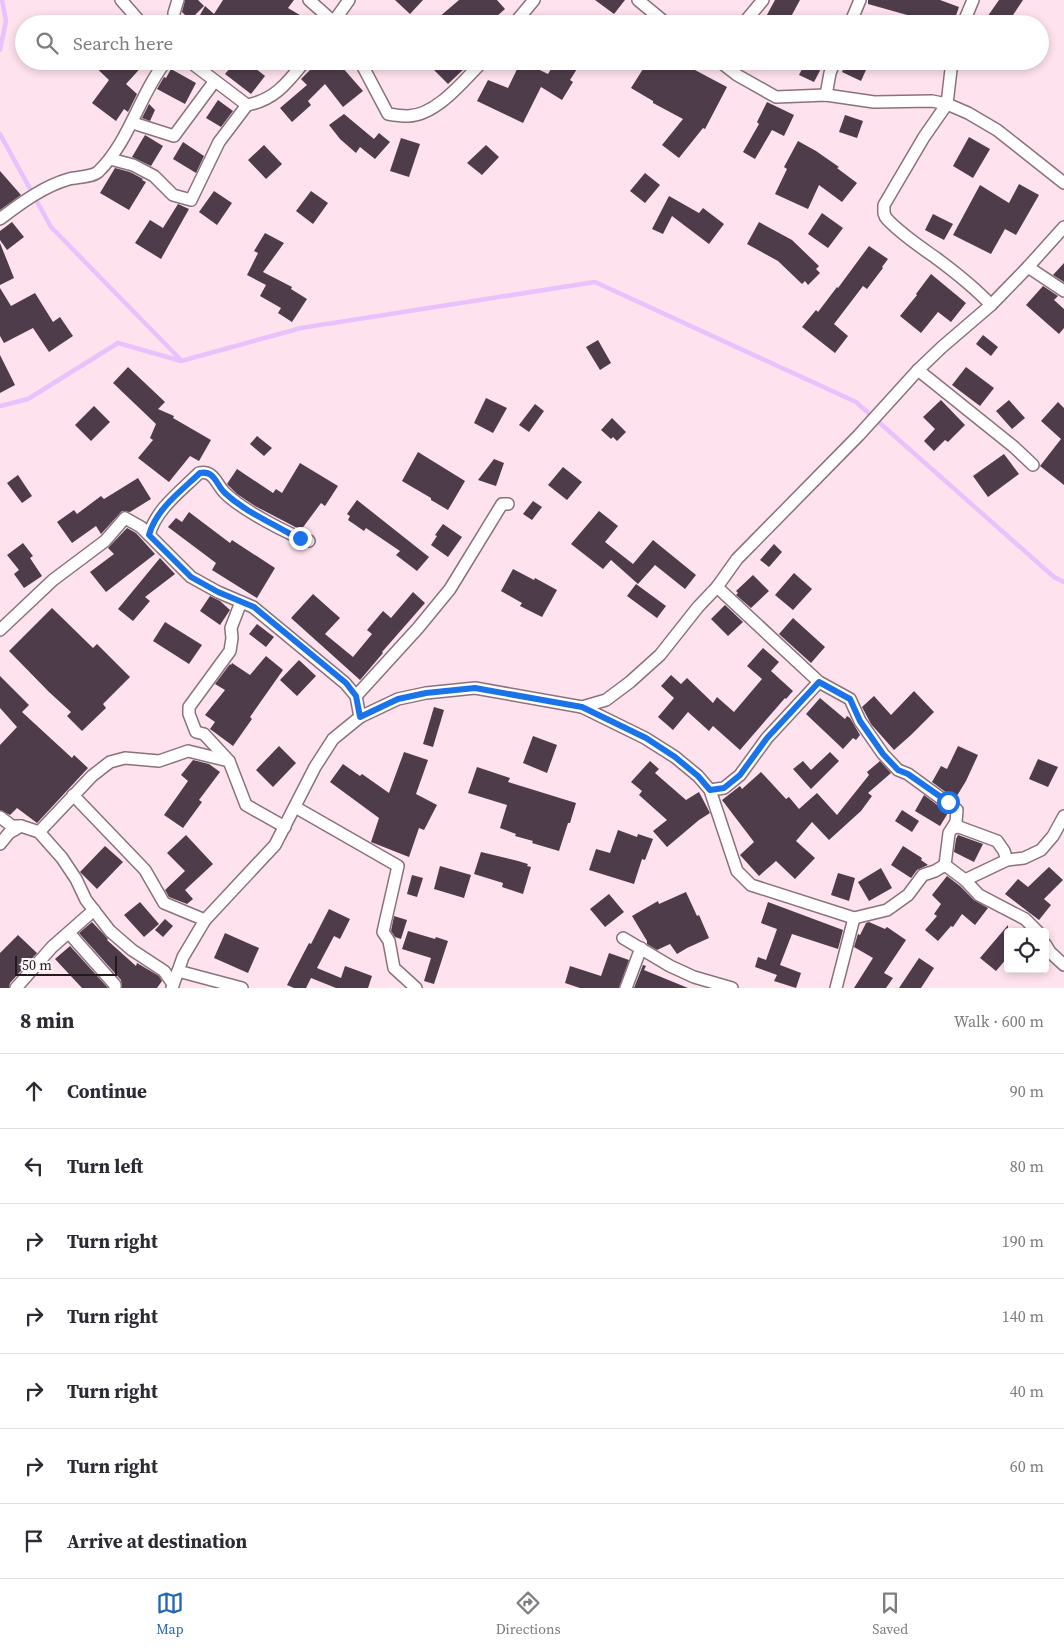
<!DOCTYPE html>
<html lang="en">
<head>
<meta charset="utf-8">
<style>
	body { margin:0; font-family:"Source Serif 4",serif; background:#f2f2f3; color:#2b2b33 }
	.controls { position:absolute; right:15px; bottom:15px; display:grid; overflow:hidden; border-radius:5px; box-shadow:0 2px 8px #0003 }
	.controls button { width:45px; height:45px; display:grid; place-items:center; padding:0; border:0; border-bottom:1px solid #e1e1e2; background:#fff; color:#2b2b33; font:25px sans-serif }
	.scale { position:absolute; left:15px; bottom:12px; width:102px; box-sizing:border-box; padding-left:5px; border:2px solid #241a1e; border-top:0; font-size:14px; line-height:18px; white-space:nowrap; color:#241a1e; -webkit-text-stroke:4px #fcf6f8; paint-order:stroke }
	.stop { position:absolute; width:15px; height:15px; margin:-11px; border:4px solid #1a73e8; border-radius:50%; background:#fff }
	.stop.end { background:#1a73e8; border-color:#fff; box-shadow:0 1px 5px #0008 }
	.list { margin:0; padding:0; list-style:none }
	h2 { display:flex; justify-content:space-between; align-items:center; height:65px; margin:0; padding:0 20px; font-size:21px }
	h2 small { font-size:16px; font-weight:400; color:#7c7c81 }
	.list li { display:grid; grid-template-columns:32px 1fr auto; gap:15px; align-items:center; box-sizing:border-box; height:75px; padding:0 20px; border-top:1px solid #e1e1e2 }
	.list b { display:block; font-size:19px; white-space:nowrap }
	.list em { font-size:16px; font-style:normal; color:#7c7c81 }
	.icon { flex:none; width:28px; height:28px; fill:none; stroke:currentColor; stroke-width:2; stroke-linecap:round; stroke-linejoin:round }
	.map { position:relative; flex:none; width:1064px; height:988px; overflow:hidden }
	.search { position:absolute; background:#fff; box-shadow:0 2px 8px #0003; left:15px; right:15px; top:15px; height:55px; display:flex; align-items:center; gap:12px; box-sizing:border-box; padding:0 18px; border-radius:28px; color:#7c7c81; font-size:19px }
	.sheet { height:590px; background:#fff }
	nav { display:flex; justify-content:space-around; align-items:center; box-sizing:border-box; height:70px; border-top:1px solid #e1e1e2; background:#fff; font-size:14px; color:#7c7c81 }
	nav a { display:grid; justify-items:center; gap:2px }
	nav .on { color:#2264b5 }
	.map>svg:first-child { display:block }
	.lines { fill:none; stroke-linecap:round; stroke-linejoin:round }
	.stream { stroke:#e8c1fd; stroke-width:4.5 }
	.building { fill:#4e3c4b }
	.street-casing { stroke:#8a727c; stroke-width:14 }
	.street { stroke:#fff; stroke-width:11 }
	.route { stroke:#1a73e8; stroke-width:6 }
</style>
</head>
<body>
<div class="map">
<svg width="1064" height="988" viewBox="0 0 1064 988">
	<rect width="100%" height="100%" fill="#fee2ed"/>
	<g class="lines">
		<g class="stream">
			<polyline points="0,50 6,21 2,0"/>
			<polyline points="0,134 51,227 180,359"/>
			<polyline points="0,406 28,399 118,343 181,361 301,328 595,282 856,402 1054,577 1064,582"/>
		</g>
	</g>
	<g class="building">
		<polygon points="185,0 198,0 204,6 190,20 182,12"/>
		<polygon points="223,0 294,0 288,8 315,24 195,24 205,6 214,14"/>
		<polygon points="395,0 423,0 410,14"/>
		<polygon points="459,0 497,0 505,9 488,24 431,24"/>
		<polygon points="595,0 625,0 614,14"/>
		<polygon points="775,0 800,0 787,24 762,24"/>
		<polygon points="868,0 940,0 959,7 953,24 947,24 926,16 925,20 868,4"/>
		<polygon points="999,0 1023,0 1007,24 991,24 985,20"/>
		<polygon points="89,61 147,61 126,84 137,94 128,112 124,109 116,121 92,103 109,80"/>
		<polygon points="236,61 246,61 265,76 251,94 225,74"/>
		<polygon points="319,61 348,61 342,67 363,91 343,107 325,84 308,101 311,105 292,122 280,108 307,85 301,79"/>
		<polygon points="425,61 459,61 465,68 448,84"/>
		<polygon points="521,61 548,74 556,61 582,61 570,80 573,82 562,100 541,87 523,123 477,101 488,80 508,88"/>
		<polygon points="648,61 697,61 693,69 727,87 705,129 703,128 679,158 662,145 683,119 653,103 653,101 631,88"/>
		<polygon points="806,61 825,61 814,82 799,75"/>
		<polygon points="847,61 870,61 861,81 842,72"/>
		<polygon points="171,69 196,83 185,104 157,89 164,77 166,78"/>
		<polygon points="218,100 233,111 221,127 206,118"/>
		<polygon points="767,102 794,115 784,136 772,130 755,159 743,152 759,124 757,122"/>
		<polygon points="149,104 155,110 150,121 142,118"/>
		<polygon points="344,114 374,139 379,133 390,142 375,159 360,147 356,153 340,139 329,125"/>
		<polygon points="845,115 863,121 857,138 839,132"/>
		<polygon points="145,135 163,146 151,166 132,157"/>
		<polygon points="969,137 990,149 973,178 953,166"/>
		<polygon points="401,138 420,144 409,177 390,171"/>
		<polygon points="798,141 816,151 839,167 837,168 857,183 842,202 819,185 808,209 775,194 787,169 784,167"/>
		<polygon points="183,142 204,156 196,173 173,159"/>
		<polygon points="264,145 282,164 266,179 248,160"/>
		<polygon points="486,145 499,157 482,175 467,163"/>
		<polygon points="115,168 130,172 143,179 142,180 146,182 129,210 100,193"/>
		<polygon points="0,171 21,195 0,210"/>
		<polygon points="645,173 660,185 645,203 630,191"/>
		<polygon points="1019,184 1039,195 1016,235 1005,229 991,254 953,235 980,185 1009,203"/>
		<polygon points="214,191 232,203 217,225 199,212"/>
		<polygon points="311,191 328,203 313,224 296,211"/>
		<polygon points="669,196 699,213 703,208 724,224 709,244 672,216 663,234 652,229"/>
		<polygon points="178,204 189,209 161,259 135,243 150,220 163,228"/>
		<polygon points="822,213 843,228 828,248 808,234"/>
		<polygon points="933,214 953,224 944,240 925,230"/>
		<polygon points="12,222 24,237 7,250 0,240 0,231"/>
		<polygon points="759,222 792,240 819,266 816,269 820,273 808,285 805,281 802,284 778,261 747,244"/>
		<polygon points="265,233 284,243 263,272 292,287 291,289 307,299 292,322 278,313 281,308 260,296 266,285 247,275 258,253 254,251"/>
		<polygon points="0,243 14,278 0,285"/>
		<polygon points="869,246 888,259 882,267 883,268 867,289 863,286 834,324 848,336 835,353 802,327 816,310 818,312 837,287 838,288"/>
		<polygon points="1064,263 1064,282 1053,275"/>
		<polygon points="931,274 966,303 951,322 938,312 921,333 900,316 917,295 916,294"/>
		<polygon points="1043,286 1058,296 1054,300 1064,309 1064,328 1059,334 1026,305"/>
		<polygon points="0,288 11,306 35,293 53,322 60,317 73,336 49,352 33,328 4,343 0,336"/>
		<polygon points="983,335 998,347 991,356 976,344"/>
		<polygon points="598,340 611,363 600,370 586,347"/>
		<polygon points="0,355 15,385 0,393"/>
		<polygon points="128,367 165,402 158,409 174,416 173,418 211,440 199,461 190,456 169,482 138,458 153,440 150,438 156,424 113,383"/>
		<polygon points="966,367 994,388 980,406 952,385"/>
		<polygon points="486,398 507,408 493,433 474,423"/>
		<polygon points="941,400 965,425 948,442 945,440 934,451 924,441 935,429 923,417"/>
		<polygon points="1009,400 1025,418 1012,429 996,411"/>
		<polygon points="1058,402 1064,408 1064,485 1040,466 1061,439 1041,421"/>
		<polygon points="535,404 544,411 529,432 519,425"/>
		<polygon points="94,406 110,422 91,441 75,425"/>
		<polygon points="612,418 626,432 617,441 613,437 611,439 601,430"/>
		<polygon points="257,436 272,448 264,456 250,444"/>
		<polygon points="418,452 465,481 448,510 431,500 431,498 402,481"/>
		<polygon points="1004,454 1019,474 988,497 973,476"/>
		<polygon points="494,459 504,463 496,486 478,480"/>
		<polygon points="300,463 338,486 325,506 321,503 301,530 255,506 237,494 227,484 237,469 273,493 276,489 282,493"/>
		<polygon points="563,467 582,482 567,500 548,485"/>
		<polygon points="18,475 32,496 22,503 7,483"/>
		<polygon points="138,478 151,499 130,512 122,511 101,534 96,526 72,543 57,522 74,510 77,514 101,496 104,499"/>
		<polygon points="357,500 429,557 417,571 396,555 400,551 366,528 364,531 348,520 350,516 347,514"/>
		<polygon points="533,501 542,507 532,520 523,514"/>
		<polygon points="599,511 618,526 605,542 633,564 653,540 696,575 685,589 655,565 638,584 611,560 603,569 571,544"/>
		<polygon points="189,512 230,543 232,540 275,568 257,598 212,570 216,563 168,527 176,518 182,522"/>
		<polygon points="443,524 462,537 448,557 431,545 437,536 435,535"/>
		<polygon points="127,528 136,533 155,554 106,592 90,572 114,554 108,548"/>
		<polygon points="23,543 33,556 30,558 42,576 24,588 14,574 19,570 7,555"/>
		<polygon points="774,544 782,552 769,567 760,560"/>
		<polygon points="160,558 175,574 145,597 150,601 133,621 118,609"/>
		<polygon points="513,569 534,580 535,578 557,590 542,617 520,606 522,603 501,591"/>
		<polygon points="794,573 812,589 793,610 775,595"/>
		<polygon points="753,575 769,591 751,608 736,595 738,593 736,591"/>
		<polygon points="636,584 666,606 657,618 627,596"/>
		<polygon points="413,592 425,603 382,652 383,653 360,680 291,618 313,594 340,618 325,634 353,657 372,634 367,630 383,611 391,618"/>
		<polygon points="210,596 220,601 230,610 220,625 200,611"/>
		<polygon points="725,605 743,622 728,636 711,619"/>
		<polygon points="52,608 93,648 97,644 130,677 103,704 106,708 82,731 67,716 71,712 49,692 9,651"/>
		<polygon points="793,618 825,647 811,663 779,634"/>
		<polygon points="165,622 202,645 189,664 153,641"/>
		<polygon points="257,624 274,637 266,647 249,634"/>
		<polygon points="763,648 779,662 771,671 793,691 786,699 785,698 740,750 713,726 709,731 688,712 673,730 658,717 674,698 661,686 671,675 681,684 687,678 713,703 717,697 734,712 762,679 747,666"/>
		<polygon points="266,656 283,670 250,717 252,719 233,746 210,729 215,722 205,715 225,690 215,684 230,664 231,665 232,663 250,675"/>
		<polygon points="299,660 316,676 297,696 280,680"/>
		<polygon points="0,676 29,705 22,712 72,758 74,755 88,768 37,823 17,808 10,815 0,810 0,745 17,727 0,708"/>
		<polygon points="914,691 934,712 911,735 894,750 871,724 862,707 874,696 891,715"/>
		<polygon points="820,698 845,719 847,716 850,718 860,735 856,740 853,738 843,749 806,714"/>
		<polygon points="434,707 444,710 433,747 423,744"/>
		<polygon points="533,736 557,745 547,773 523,763"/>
		<polygon points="279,746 296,763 273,787 256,770"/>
		<polygon points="958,746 978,755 966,781 955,799 932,782 941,766 947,769"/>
		<polygon points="404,752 428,760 416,794 437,805 424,830 419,828 409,857 371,842 379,818 330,782 343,764 360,776 362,774 389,793"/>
		<polygon points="830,752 839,761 811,789 793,769 803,761 811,770"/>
		<polygon points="1038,759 1058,767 1048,787 1029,779"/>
		<polygon points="193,760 209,764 220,772 199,800 202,802 183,828 164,815 188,781 181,775"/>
		<polygon points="650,761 659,769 655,773 686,800 699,792 710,813 699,820 667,847 653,831 667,820 639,795 642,791 631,782"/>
		<polygon points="880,761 891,773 868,793 872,796 861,811 829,840 812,822 796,841 815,858 795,879 776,861 759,876 740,855 754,842 722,800 740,786 742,789 761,772 786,799 789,797 799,809 817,793 837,815 869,775 867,772"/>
		<polygon points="477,767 510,778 508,782 576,803 570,823 568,823 559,851 532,843 533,841 515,836 516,834 500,828 507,805 468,793"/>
		<polygon points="924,795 948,813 940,826 915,811"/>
		<polygon points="902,810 919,821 912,832 895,821"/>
		<polygon points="618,830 637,837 638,834 653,839 645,860 642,859 634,884 589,870 596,849 610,853"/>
		<polygon points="186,835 213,864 185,890 193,899 187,904 169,897 165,890 185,871 167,853"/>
		<polygon points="958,835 983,844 974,862 954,852 956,839"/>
		<polygon points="105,846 123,862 97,889 80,872"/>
		<polygon points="903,846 922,858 921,860 928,865 917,870 911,878 891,865"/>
		<polygon points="481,852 518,861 528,864 527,866 531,867 523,894 502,887 503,883 474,874"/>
		<polygon points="440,866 471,875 464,898 434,889"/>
		<polygon points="1049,867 1063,880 1044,899 1051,905 1039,920 1005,894 1018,879 1028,887"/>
		<polygon points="881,868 892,888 869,901 858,882"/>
		<polygon points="838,873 855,878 849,901 831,895"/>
		<polygon points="412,875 423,878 417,897 407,894"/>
		<polygon points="947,876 960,886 974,900 988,908 975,925 962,914 953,927 951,926 938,941 925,930 937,916 934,914 941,904 932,895"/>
		<polygon points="686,892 697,916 699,915 709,938 687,948 677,954 670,944 657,950 647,944 647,941 632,916 658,901 659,904"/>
		<polygon points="609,894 624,912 605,927 590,909"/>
		<polygon points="140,902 159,924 144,937 124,915"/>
		<polygon points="768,902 843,930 838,949 792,934 780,965 801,973 796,988 774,981 777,975 755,967 758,957 766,960 777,929 761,923"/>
		<polygon points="329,909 350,919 340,939 334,936 317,968 341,978 345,966 356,970 372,976 368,988 336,988 311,978 306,988 294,988 287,985 309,943 311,944"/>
		<polygon points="394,916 407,920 401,939 395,937 391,931"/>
		<polygon points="165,919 173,926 163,937 155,930"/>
		<polygon points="92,922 108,939 107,940 136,966 137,963 159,976 162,981 157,988 122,988 121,980 79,933"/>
		<polygon points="869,922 885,929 887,927 906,940 884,973 893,978 886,988 854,988 873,958 854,947 858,934 860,935 866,923"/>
		<polygon points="1008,925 1008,957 996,971 980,958"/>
		<polygon points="408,931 435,939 436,937 448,941 434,984 424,981 431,958 402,949"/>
		<polygon points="225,933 259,948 248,973 214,958"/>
		<polygon points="18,935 37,953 10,983 9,988 0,988 0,953"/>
		<polygon points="70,946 108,988 82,988 55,959"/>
		<polygon points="609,953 629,960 619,988 580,988 565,983 570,966 601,976"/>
		<polygon points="919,958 934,968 921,988 899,988"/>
		<polygon points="643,965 646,966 644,970 688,988 634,988"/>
	</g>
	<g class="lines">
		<g class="street-casing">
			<g id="street">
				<polyline points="121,0 142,24"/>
				<polyline points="309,0 336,24"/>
				<polyline points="638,0 667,24"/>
				<polyline points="174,24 174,13 178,0"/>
				<polyline points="332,24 349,0"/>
				<polyline points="514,24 534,0"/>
				<polyline points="743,24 763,0"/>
				<polyline points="850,24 860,0"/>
				<polyline points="963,24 973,0"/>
				<path d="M189,61L247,105C275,100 288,82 305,61"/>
				<path d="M360,61L388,114C394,115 401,116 408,116C437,115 463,81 483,61"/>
				<polyline points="719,61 737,75 776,97 826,95 874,102 932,101 947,104 968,113 997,130 1064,183"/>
				<path d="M952,61L947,104L924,137L884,205C884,211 883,215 887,219C901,234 919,246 936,258C955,272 975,288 991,305"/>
				<polyline points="826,95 830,73 835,61"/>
				<polyline points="133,123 174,136 214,82"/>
				<polyline points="110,159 133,165 154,176 173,195 191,200 219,142 247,105"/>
				<path d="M0,219C21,203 44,186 69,179C78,177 92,177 98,172C130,141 139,95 166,61"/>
				<polyline points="1028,267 1064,291"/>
				<polyline points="918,370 1014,447 1033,465"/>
				<polyline points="149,535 191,577 218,592 253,607 345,683 356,696 360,717"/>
				<polyline points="717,587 819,682 850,699 860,721 883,754 898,770 908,774 957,810 956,822 949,833 945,865"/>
				<polyline points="241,602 231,628 232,638 230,651 189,707 189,714 196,732 204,734 229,761 246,805 285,827"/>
				<path d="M0,630L53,580L105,541L125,518L141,527L149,535C156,509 181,491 199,473C214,470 216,484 225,493C241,509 287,534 309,541"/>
				<polyline points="356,696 418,628 450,589 502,504 508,504"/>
				<polyline points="582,707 645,738 675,757 698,776 710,790 737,871 751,885 854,918 887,910 908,895 923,875 935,871 945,865"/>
				<polyline points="710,790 724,788 740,775 767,738 819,682"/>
				<polyline points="73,795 145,870 164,903 205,920"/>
				<polyline points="295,807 398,866 383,932 389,941 394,968 416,988"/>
				<polyline points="0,817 12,826 21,826 39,832 62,858 76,879 86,900 110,931 132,950 164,971 173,984"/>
				<polyline points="953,828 959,827 997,841 1004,851 1007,860"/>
				<polyline points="39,832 92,776 110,762 125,758 159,761 188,751 229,761"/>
				<polyline points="0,844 9,833 21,826"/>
				<polyline points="945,865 965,880 979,895 1025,919 1038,932"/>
				<polyline points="965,880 1007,860 1024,858 1041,850 1053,836 1064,816"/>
				<polyline points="69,933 115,985 115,988"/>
				<polyline points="623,938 670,966 694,977 732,988"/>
				<polyline points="1045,944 1050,952 1064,965"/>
				<polyline points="178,971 242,988"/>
				<polyline points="16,988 52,947 94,910"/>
				<polyline points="172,988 183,957 205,920 275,845 315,767 333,739 360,717 398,699 426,693 475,688 582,707 606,700 630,682 660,655 698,607 717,587 737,559 859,435 918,370 942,347 991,305 1028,267 1064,227"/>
				<polyline points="626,988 641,948"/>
				<polyline points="836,988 854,918"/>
			</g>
		</g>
		<use href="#street" class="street"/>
	</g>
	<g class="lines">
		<path class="route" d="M300,538L292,535C270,522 244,511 225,493C216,485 215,470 200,473C181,491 156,509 149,535L191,577L218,592L254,607L346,683L356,696L360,717L398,699L426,693L475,688L582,707L646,738L675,757L698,776L710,790L724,788L740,775L767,738L819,682L850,699L860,721L883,754L898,770L908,774L948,802"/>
	</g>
</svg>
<div class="controls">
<button><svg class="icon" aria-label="locate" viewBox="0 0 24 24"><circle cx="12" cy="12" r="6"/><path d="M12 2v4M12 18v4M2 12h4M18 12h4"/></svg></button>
</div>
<div class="scale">50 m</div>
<div class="stop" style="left:948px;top:802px"></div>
<div class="stop end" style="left:300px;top:538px"></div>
<div class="search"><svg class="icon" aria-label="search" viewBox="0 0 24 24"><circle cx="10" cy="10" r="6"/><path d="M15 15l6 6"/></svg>Search here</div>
</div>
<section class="sheet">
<h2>8 min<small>Walk · 600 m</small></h2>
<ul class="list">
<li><svg class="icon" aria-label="ahead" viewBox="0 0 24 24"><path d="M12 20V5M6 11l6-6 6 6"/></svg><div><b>Continue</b></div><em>90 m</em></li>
<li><svg class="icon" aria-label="left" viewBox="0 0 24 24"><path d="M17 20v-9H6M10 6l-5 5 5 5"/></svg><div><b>Turn left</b></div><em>80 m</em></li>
<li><svg class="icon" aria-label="right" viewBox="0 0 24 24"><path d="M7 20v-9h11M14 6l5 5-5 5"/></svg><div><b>Turn right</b></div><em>190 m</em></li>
<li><svg class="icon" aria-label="right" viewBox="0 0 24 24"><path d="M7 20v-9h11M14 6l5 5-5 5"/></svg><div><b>Turn right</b></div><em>140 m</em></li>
<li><svg class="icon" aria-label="right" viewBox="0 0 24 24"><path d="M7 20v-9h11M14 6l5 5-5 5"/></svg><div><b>Turn right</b></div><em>40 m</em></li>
<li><svg class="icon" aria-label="right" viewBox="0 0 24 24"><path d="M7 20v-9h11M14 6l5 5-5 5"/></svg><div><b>Turn right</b></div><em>60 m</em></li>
<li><svg class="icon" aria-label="arrive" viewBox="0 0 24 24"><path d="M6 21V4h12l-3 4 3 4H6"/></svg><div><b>Arrive at destination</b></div></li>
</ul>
</section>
<nav>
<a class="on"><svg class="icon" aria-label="map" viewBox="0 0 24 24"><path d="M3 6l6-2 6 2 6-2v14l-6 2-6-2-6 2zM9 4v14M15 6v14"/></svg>Map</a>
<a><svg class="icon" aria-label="directions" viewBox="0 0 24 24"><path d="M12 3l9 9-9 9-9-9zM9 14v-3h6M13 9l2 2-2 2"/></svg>Directions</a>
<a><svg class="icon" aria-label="saved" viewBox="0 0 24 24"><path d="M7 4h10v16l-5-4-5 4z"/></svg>Saved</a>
</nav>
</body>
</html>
